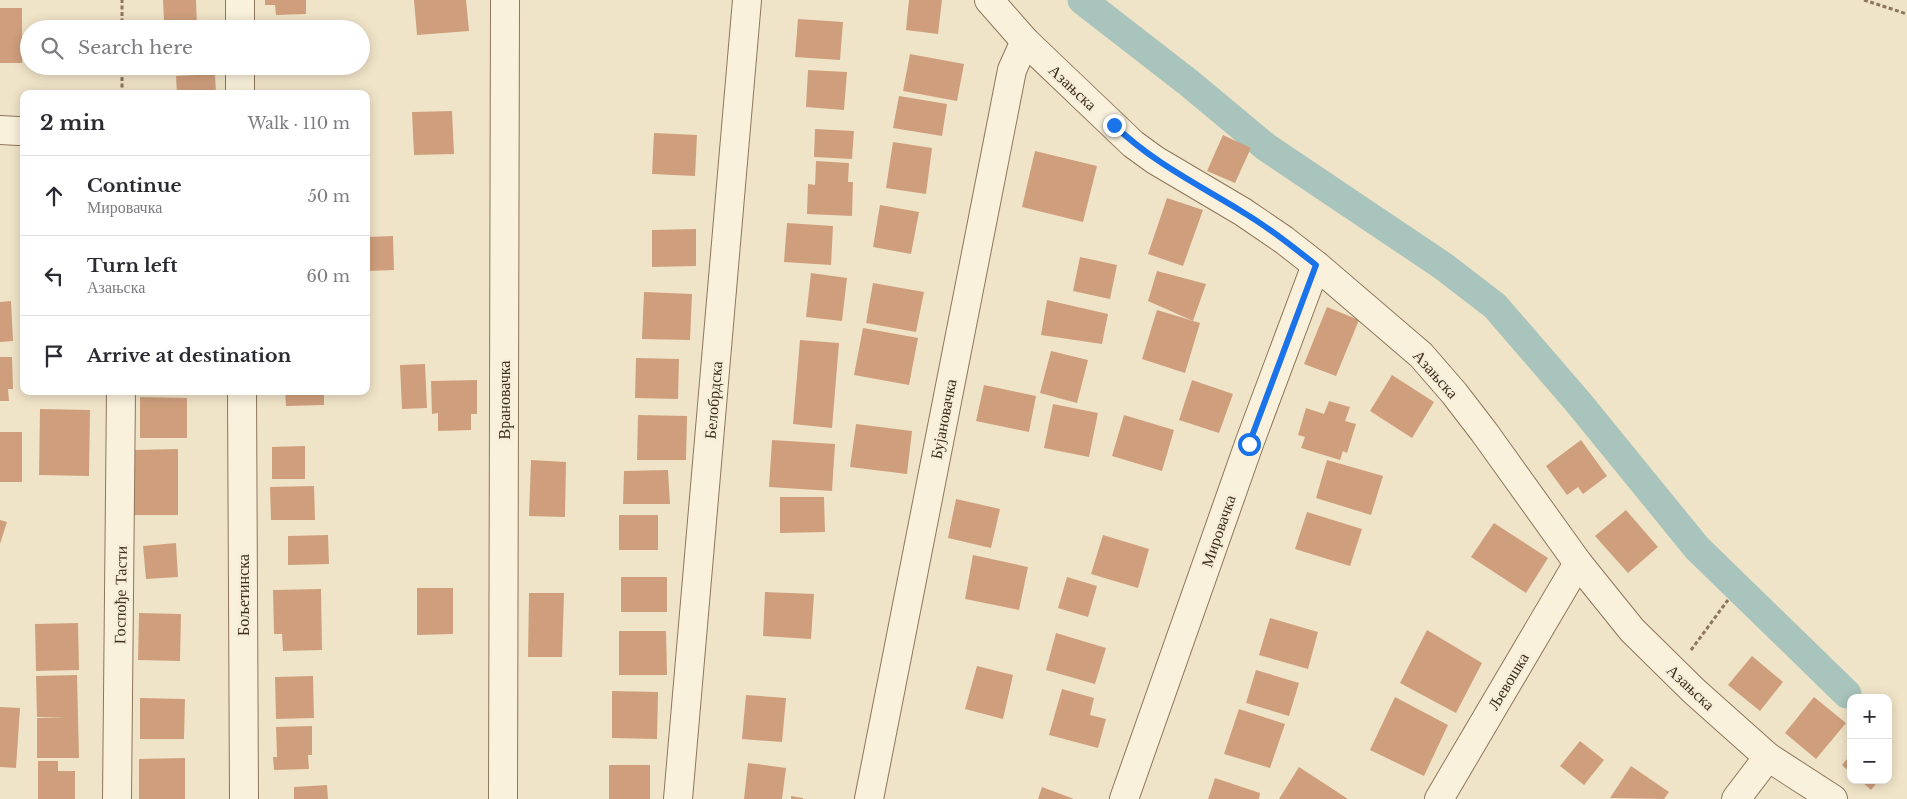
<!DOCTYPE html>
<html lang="en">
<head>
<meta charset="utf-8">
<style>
	body { margin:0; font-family:"Libre Baskerville",serif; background:#f7f7f7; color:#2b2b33 }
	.controls { position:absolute; right:15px; bottom:15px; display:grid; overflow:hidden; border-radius:10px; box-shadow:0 2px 12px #0003 }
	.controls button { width:45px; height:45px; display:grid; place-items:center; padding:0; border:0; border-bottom:1px solid #e1e1e2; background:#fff; color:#2b2b33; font:25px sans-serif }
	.stop { position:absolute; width:15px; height:15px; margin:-11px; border:4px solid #1a73e8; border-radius:50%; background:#fff }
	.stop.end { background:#1a73e8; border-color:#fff; box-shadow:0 1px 5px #0008 }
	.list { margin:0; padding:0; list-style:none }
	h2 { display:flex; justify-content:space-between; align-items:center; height:65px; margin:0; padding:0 20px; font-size:21px }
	h2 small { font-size:16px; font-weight:400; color:#7c7c81 }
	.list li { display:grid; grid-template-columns:32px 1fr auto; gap:15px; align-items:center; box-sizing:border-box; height:80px; padding:0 20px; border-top:1px solid #e1e1e2 }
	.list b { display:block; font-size:19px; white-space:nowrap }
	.list p { margin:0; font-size:16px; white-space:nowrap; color:#7c7c81 }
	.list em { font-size:16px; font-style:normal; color:#7c7c81 }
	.icon { flex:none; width:28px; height:28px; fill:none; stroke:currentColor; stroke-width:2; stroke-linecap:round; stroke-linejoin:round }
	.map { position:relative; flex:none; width:1907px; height:799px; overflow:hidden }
	.search { position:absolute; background:#fff; box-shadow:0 2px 12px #0003; left:20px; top:20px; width:350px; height:55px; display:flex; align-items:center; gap:12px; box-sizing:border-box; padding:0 18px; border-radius:28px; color:#7c7c81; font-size:19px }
	.panel { position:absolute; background:#fff; box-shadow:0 2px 12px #0003; left:20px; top:90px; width:350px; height:305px; border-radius:10px }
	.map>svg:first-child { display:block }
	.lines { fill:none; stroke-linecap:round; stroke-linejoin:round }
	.canal { stroke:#a9c4bc; stroke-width:29 }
	.building { fill:#cf9f7d }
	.street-casing { stroke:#8d765c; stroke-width:30 }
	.path { stroke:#8d765c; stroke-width:3; stroke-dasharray:4 2.5; stroke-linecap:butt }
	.street { stroke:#faf1dc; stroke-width:28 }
	.route { stroke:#1a73e8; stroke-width:6 }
	.labels { text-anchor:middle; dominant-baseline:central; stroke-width:4.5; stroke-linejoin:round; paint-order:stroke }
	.street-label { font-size:16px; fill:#3d2e20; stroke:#f7eed8 }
</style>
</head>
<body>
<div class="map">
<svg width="1907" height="799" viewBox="0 0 1907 799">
	<rect width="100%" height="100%" fill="#f0e4c8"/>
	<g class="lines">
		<polyline class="canal" points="1082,0 1189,83 1266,147 1443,266 1495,306 1578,402 1697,548 1847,694"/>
	</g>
	<g class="building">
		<polygon points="163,0 196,0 197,29 150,29 150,21 164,21"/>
		<polygon points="265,0 306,0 306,14 276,15 275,5 265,5"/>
		<polygon points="414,0 466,0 469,31 417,35"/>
		<polygon points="909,0 942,0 938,34 906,30"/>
		<rect x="0" y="8" width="22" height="55"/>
		<polygon points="798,19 843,22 840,60 795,57"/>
		<polygon points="910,54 964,64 957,101 903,91"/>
		<polygon points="808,70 847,72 844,110 806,107"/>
		<polygon points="215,74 216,94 177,94 176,76"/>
		<polygon points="899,96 947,104 942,136 893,128"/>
		<polygon points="452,111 454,154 414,155 412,112"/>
		<polygon points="815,129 854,131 852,159 814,157"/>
		<polygon points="654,133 697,135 695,176 652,174"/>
		<polygon points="1223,135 1251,148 1235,183 1207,171"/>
		<polygon points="893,142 932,148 926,194 886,188"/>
		<polygon points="1035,151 1097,166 1083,222 1022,207"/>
		<polygon points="816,161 849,163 848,182 853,182 852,216 807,214 808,184 815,185"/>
		<polygon points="1167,198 1203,210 1183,266 1148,254"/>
		<polygon points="880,205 919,212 911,254 873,247"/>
		<polygon points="787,223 833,226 831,265 784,262"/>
		<polygon points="696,229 696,266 652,267 652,230"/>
		<polygon points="393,236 394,270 366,271 366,237"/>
		<polygon points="1080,257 1117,265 1110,299 1073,291"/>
		<polygon points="1157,271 1206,284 1193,321 1148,301"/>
		<polygon points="811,273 847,278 842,321 806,317"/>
		<polygon points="873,283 924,292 916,332 866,323"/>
		<polygon points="644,292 692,294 690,340 642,339"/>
		<polygon points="1047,300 1108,314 1102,344 1041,335"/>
		<polygon points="11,301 13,341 0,342 0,302"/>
		<polygon points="1327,307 1359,320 1336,376 1304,364"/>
		<polygon points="1157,310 1200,323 1185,373 1142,359"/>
		<polygon points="863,328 918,338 909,385 854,375"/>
		<polygon points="800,340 839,343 832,428 793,424"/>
		<polygon points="1051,351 1088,360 1077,403 1040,393"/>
		<polygon points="0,357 12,357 13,389 8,389 9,401 0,401"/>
		<polygon points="636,358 679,359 678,399 635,398"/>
		<polygon points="425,364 427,408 402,409 400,365"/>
		<polygon points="1392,375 1434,402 1412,438 1370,411"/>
		<polygon points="477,380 477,414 471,414 471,430 438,431 438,413 432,414 431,381"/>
		<polygon points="1192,380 1233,394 1219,433 1179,420"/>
		<polygon points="984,385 1036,396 1029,432 976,421"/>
		<polygon points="132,391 149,391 150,394 133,395"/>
		<polygon points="285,391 324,391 324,405 286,406"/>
		<polygon points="140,397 187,398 187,438 140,438"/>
		<polygon points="1329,401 1350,407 1345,421 1356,424 1347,453 1343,451 1340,460 1301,448 1305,437 1298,435 1306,408 1324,414"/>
		<polygon points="1053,404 1098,413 1089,457 1044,448"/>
		<polygon points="40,409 90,410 89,476 39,475"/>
		<polygon points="638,415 687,416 686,460 637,460"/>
		<polygon points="1124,415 1174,430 1162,471 1112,456"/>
		<polygon points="856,424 912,431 907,474 850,467"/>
		<rect x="0" y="432" width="22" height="50"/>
		<polygon points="772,440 835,444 832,491 769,487"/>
		<polygon points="1581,440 1607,476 1583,494 1578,487 1567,495 1546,466"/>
		<polygon points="305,446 305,479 272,479 272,447"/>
		<polygon points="178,449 178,515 133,515 133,450"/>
		<polygon points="531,460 566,462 565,517 529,516"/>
		<polygon points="1327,460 1383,476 1371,515 1316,498"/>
		<polygon points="668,470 670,504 623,504 624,471"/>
		<polygon points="314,486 315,520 271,520 270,487"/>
		<polygon points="780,497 824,497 825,532 780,533"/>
		<polygon points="956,499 1000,509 991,548 948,538"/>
		<polygon points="1626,510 1658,547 1628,573 1595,536"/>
		<polygon points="1307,512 1362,529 1350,566 1295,549"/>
		<rect x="619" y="515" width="39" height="35"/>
		<polygon points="0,520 7,522 0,544"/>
		<polygon points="1494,523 1548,558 1526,593 1471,557"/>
		<polygon points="328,535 329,564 288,565 288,536"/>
		<polygon points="1103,535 1149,549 1138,588 1091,574"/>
		<polygon points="176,543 178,577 146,579 143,546"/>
		<polygon points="973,555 1028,567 1019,610 965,599"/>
		<rect x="621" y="577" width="46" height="35"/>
		<polygon points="1067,577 1097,586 1088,617 1058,608"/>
		<polygon points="417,588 453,588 453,634 417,635"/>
		<polygon points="321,589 322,650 283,651 282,634 274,634 273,590"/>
		<polygon points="765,592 814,594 811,639 763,636"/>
		<polygon points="529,593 564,593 562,657 528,657"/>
		<polygon points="139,613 181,614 180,661 138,660"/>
		<polygon points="1270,618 1318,632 1308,669 1259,655"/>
		<polygon points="78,623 79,670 36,671 35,624"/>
		<polygon points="1427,630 1482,663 1456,713 1400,683"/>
		<polygon points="619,631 666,631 667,675 619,675"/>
		<polygon points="1056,633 1106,648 1095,684 1046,670"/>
		<polygon points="1752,656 1783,682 1760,711 1728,685"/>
		<polygon points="977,666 1013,675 1003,719 965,709"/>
		<polygon points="1256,670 1299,683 1289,716 1246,703"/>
		<polygon points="77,675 79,758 37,758 37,718 67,717 37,717 36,676"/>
		<polygon points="313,676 314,718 276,719 275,677"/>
		<polygon points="1062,689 1094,698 1090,715 1106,719 1098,748 1049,735"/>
		<polygon points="612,691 658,692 657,739 612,738"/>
		<polygon points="746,695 786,698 782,742 742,739"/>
		<polygon points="1395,697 1448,725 1424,776 1370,750"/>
		<polygon points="1814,697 1846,723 1816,759 1785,733"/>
		<polygon points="140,698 185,699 184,739 140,739"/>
		<polygon points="0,707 20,708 16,768 0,767"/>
		<polygon points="1239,709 1285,724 1270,768 1224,754"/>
		<polygon points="312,726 312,755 308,755 309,769 274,770 273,757 277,757 276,727"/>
		<polygon points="1580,741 1604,760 1584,785 1560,766"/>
		<polygon points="1851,754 1851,773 1842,765"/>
		<polygon points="185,758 185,799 139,799 139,759"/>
		<polygon points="38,761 58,761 58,771 75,771 75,799 38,799"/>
		<polygon points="748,763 786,768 782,799 744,799"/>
		<rect x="609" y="765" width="41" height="34"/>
		<polygon points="1631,766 1669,792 1664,799 1610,798"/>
		<polygon points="1299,767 1348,799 1279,799"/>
		<polygon points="1215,778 1260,793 1259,799 1208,799"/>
		<polygon points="1860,780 1879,780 1871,790"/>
		<polygon points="327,785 328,799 294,799 294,787"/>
		<polygon points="1042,787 1074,799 1038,799"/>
		<polygon points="791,796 803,798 803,799 791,799"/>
	</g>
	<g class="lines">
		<g class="street-casing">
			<g id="street">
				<polyline points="240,0 240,29"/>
				<polyline points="989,0 1025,41 1133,144 1155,160 1243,212 1284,240 1316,265 1421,355 1454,393 1484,432 1578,563 1632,630 1694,691 1768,757 1833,799"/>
				<polyline points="240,66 240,94"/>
				<polyline points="0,130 18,131"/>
				<polyline points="242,391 244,799"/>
				<polyline points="117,799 121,391"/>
				<polyline points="503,799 505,0"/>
				<polyline points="678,799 747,0"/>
				<polyline points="869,799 1012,70 1025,41"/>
				<polyline points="1124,799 1249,444 1316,265"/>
				<polyline points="1439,799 1578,563"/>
				<polyline points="1736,799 1768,757"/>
			</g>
		</g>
		<g class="path">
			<polyline points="1864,0 1907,14"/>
			<polyline points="122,29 122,0"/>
			<polyline points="122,94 122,66"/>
			<polyline points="1691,650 1728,600"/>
		</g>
		<use href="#street" class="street"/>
	</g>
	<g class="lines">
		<path class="route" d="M1114,125C1152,162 1197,184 1241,211C1268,227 1292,246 1316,265L1249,444"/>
	</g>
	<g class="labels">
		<g class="street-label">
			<text transform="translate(1073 87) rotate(43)">Азањска</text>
			<text transform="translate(1436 374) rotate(48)">Азањска</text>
			<text transform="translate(504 400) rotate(-90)">Врановачка</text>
			<text transform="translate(713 400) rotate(-85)">Белобрдска</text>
			<text transform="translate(943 419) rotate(-79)">Бујановачка</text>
			<text transform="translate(1218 531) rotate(-71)">Мировачка</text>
			<text transform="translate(120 595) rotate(-89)">Госпође Тасти</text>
			<text transform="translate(243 595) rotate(-90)">Бољетинска</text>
			<text transform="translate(1508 681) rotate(-59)">Љевошка</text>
			<text transform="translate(1691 687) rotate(43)">Азањска</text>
		</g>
	</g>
</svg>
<div class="controls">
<button>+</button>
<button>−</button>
</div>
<div class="stop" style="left:1249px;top:444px"></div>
<div class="stop end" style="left:1114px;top:125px"></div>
<div class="search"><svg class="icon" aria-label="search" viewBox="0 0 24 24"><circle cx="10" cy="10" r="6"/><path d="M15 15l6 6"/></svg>Search here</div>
<section class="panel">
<h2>2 min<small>Walk · 110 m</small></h2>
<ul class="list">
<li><svg class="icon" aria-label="ahead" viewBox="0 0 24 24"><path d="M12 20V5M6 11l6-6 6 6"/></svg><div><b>Continue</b><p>Мировачка</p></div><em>50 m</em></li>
<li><svg class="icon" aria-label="left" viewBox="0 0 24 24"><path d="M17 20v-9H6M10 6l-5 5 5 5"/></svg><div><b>Turn left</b><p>Азањска</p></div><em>60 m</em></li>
<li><svg class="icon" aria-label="arrive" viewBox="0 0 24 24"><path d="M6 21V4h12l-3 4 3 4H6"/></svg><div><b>Arrive at destination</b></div></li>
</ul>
</section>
</div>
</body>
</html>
